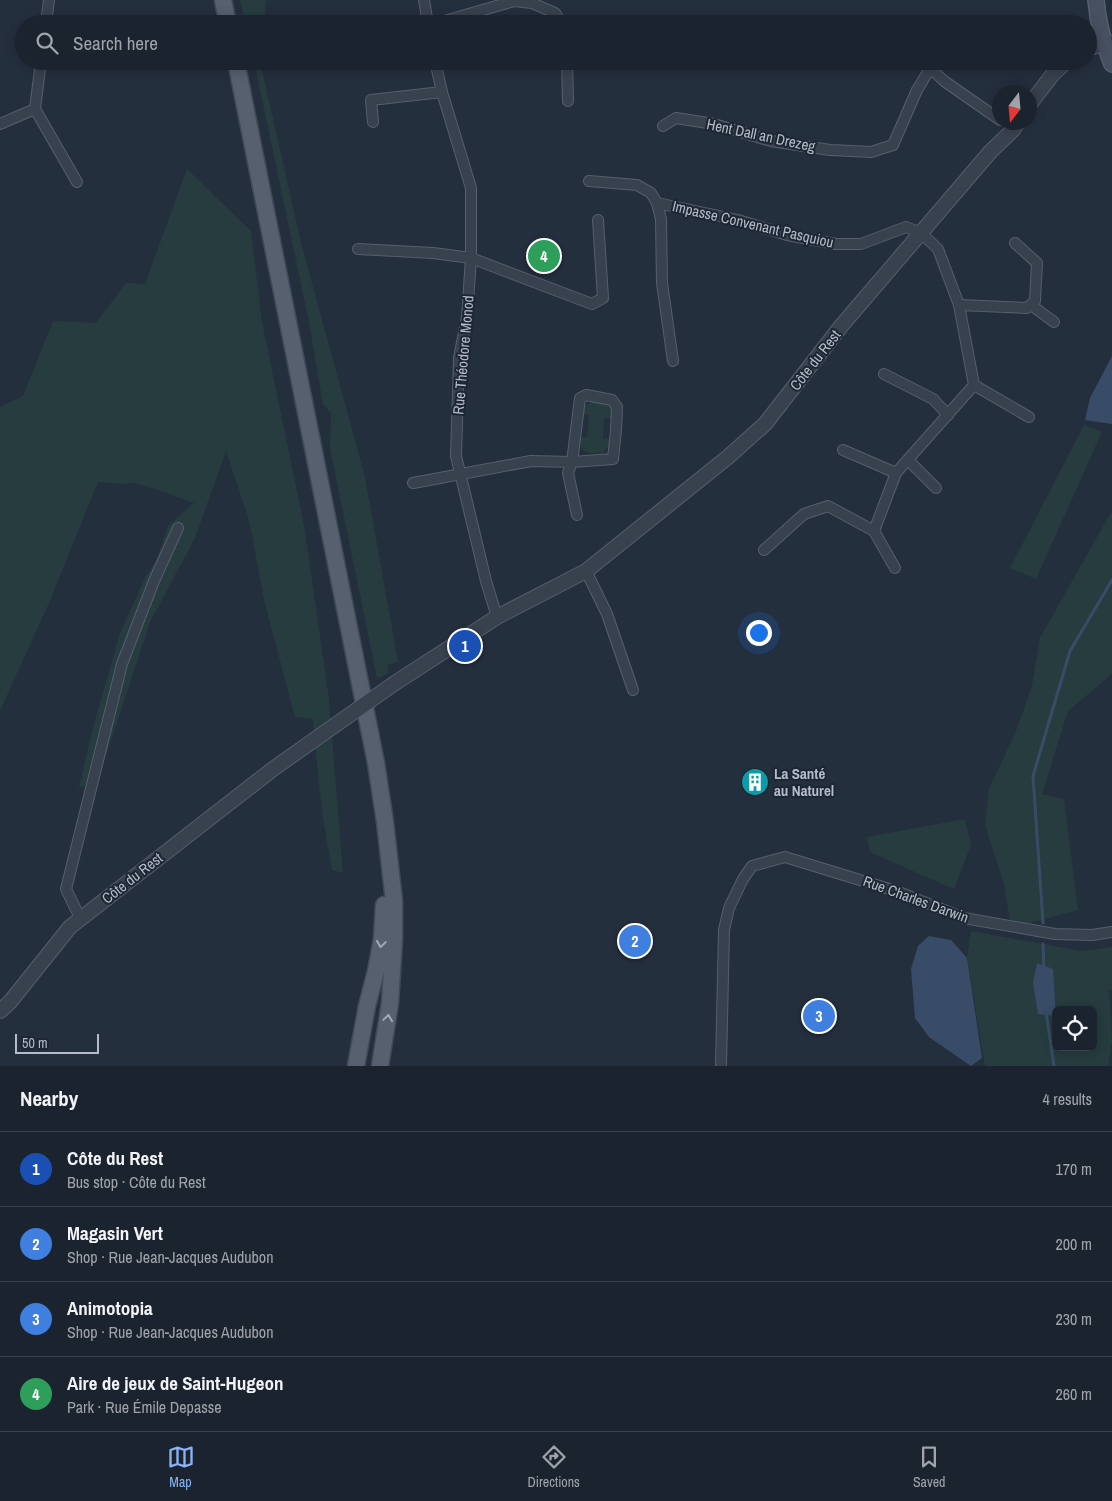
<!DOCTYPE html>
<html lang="en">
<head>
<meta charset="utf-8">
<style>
	body { margin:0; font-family:"Archivo Narrow",sans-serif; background:#282f3a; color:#f1f3f6 }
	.controls { position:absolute; right:15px; bottom:15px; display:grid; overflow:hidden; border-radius:8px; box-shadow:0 2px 12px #0003 }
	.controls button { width:45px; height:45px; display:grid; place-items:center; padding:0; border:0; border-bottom:1px solid #39404a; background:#1b232e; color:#f1f3f6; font:25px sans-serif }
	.compass { position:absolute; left:992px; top:85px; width:45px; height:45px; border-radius:50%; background:#1b232e; box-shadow:0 2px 12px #0003; rotate:196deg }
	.scale { position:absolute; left:15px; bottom:12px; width:84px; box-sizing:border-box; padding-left:5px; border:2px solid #b4bcc9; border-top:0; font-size:14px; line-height:18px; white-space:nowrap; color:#b4bcc9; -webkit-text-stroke:4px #1d2633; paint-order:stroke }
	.you { position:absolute; left:758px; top:632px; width:18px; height:18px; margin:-12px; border:4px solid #fff; border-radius:50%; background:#1a73e8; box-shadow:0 0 0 8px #1a73e833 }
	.badge { display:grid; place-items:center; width:32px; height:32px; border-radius:50%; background:#8ab4f8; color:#fff; font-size:16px; font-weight:700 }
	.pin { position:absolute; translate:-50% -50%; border:2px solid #fff; box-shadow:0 1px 5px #0006 }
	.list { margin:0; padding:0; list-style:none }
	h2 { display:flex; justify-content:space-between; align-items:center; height:65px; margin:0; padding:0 20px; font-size:21px }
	h2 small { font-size:16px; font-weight:400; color:#a0a4aa }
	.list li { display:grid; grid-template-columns:32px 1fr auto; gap:15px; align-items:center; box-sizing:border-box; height:75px; padding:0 20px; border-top:1px solid #39404a }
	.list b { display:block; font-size:19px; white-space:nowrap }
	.list p { margin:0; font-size:16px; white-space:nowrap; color:#a0a4aa }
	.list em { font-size:16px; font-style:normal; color:#a0a4aa }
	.icon { flex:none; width:28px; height:28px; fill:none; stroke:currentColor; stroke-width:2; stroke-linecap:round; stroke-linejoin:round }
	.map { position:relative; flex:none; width:1112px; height:1066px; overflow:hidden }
	.search { position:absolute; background:#1b232e; box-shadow:0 2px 12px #0003; left:15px; right:15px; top:15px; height:55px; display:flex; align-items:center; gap:12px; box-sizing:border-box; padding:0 18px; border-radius:28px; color:#a0a4aa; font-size:19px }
	.sheet { height:365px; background:#1b232e }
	nav { display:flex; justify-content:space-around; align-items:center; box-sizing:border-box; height:70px; border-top:1px solid #39404a; background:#1b232e; font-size:14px; color:#a0a4aa }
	nav a { display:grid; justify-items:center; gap:2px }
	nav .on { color:#8ab4f8 }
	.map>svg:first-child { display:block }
	.green { fill:#263c3f; fill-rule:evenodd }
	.water { fill:#394c67 }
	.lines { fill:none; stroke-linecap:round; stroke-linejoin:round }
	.stream { stroke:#394c67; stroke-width:3 }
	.minor-casing { stroke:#565f6c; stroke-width:12 }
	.tertiary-casing { stroke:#565f6c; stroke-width:16 }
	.secondary-casing { stroke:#565f6c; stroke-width:18 }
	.primary-casing { stroke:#414a57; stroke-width:19 }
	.minor { stroke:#38414e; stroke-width:10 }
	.tertiary { stroke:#38414e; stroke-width:14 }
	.secondary { stroke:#465061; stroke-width:15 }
	.primary { stroke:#56606e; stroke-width:16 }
	.tertiary-bridge-casing { stroke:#565f6c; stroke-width:16; stroke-linecap:butt }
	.tertiary-bridge { stroke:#38414e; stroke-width:14 }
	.oneway { stroke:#a1aab7 }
	.labels { text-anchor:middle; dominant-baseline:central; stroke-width:4; stroke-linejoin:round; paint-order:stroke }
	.street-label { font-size:15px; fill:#b4bcc9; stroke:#1d2633 }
	.poi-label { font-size:15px; font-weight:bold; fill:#b4bcc9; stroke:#1d2633; text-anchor:start }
</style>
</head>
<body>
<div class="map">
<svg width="1112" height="1066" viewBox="0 0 1112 1066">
	<rect width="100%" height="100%" fill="#242f3e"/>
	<g class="green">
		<polygon points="240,0 266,0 264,24 246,24"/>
		<polygon points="254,61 260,61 301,243 365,477 398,662 388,665 388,674 377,678 330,448 331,413 323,404 309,322"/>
		<path d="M187,169L251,231L262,322L304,525L329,699L343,873L332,870C322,820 317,770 313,719L295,717L265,604L249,520L226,451L195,538L150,622L96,786L79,787L94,724L120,633L146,576L156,561L168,526L194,503L155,489L134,483L121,484L98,482L49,603L0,711V407L23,396L53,321L96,323L126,283L145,284Z"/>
		<path d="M595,400L607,403L611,410L612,418H604L603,438L611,440C607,454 597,456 584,451L580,447L578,437H587L589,415L580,414L584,406Z"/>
		<polygon points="1084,425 1102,432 1036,579 1010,568"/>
		<polygon points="1112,513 1112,674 1068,711 1042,794 1064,799 1078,910 1011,928 1004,884 985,825 989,788 1015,734 1032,686 1040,638 1110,514"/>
		<polygon points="965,819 971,845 954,889 870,852 867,837"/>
		<path d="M971,931L1082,951L1112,947V992L1109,988L1112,1040L1108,1066H985L967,957ZM1056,1010H1093V1047H1056Z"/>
	</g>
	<g class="water">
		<polygon points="1112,356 1112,424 1085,420 1090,398"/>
		<polygon points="929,936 951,940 967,958 982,1058 971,1066 929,1037 915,1018 911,969 918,946"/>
		<polygon points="1037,963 1053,969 1056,1016 1038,1014 1033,983"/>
	</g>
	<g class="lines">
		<g class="stream">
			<polyline points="1043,923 1033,776 1070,651 1112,580"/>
			<polyline points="1043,944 1044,969"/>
			<polyline points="1046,1012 1054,1066"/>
		</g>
		<g class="minor-casing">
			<g id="minor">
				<polyline points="424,0 428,24"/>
				<polyline points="46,24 49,0"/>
				<polyline points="434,24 514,1 532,3 555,13 562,24"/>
				<polyline points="41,61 35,109 77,182"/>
				<polyline points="435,61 442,92 471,188 471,258 467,317 459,358 456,456 486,581 497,617"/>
				<polyline points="567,61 568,101"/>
				<polyline points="923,61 944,81 1000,120"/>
				<polyline points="373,122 371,100 442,92"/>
				<polyline points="0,124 35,109"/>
				<polyline points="663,126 676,118 714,124 771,141 830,150 871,152 893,145 917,90 931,67"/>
				<polyline points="589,181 637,185 651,193 657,203 738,220 787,235 836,244 861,244 906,227 921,233 938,249 959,305 974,385 896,473 874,531 895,568"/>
				<polyline points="657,203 661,219 662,283 673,361"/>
				<polyline points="358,249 433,253 471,258 592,304 603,298 598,220"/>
				<polyline points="959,305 1027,308 1035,301 1037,263 1015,243"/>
				<polyline points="1031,305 1054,322"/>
				<polyline points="884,374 933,399 948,415"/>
				<polyline points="974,385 1029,417"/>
				<polyline points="843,450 896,473"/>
				<polyline points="908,460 936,488"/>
				<polyline points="413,483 531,461 572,462 613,459 616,430 617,407 612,400 586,395 580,398 572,462 568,473 577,515"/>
				<polyline points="764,550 804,514 828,506 874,531"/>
				<polyline points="586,571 607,614 633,690"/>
				<polyline points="80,918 66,889 122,664 154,581 178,528"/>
				<polyline points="721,1066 724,930 729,908 743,879 752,866 785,857 899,892 964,918 1055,934 1092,935 1112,932"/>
			</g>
		</g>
		<g class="tertiary-casing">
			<g id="tertiary">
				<polyline points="1088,49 1103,43 1112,43"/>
				<polyline points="1030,104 1053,74 1067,61"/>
				<polyline points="395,683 497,617 586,571 728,457 765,424 842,325 991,151 1013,130 1018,122"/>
				<polyline points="0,1011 10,1002 70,927 273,769 314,740"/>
			</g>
		</g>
		<g class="secondary-casing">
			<path id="secondary" d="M1096,0C1098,23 1103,43 1112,64"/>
		</g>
		<g class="primary-casing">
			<g id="primary">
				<polyline points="223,0 228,24"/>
				<polyline points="236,61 348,623 376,763 385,822 394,901 394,939 390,1003 380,1066"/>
				<polyline points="356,1066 367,1006 376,971 382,939 384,905"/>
			</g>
		</g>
		<use href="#minor" class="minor"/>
		<use href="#tertiary" class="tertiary"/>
		<use href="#secondary" class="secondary"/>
		<use href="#primary" class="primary"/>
		<g class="tertiary-bridge-casing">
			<polyline id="tertiary-bridge" points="314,740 395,683"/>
		</g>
		<use href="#tertiary-bridge" class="tertiary-bridge"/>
	</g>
	<defs><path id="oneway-chevron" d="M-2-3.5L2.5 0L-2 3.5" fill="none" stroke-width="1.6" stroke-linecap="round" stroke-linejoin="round" transform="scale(1.25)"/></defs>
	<g class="oneway">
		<use href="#oneway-chevron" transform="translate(381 944) rotate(98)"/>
		<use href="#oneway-chevron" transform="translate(388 1018) rotate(-82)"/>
	</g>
	<defs>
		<g id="building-disc" transform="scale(1.4375)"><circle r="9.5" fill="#0f9aa8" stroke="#1d2633"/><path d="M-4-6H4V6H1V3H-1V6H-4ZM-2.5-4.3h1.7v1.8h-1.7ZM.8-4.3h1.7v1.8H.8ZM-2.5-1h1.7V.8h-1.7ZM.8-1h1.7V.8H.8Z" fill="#fff"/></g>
	</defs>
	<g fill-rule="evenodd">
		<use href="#building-disc" x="755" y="782"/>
	</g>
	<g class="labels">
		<g class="street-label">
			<text transform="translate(761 135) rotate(12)">Hent Dall an Drezeg</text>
			<text transform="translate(753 224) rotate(13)">Impasse Convenant Pasquiou</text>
			<text transform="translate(463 355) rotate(-85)">Rue Théodore Monod</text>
			<text transform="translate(815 360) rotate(-52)">Côte du Rest</text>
			<text transform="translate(132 878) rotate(-38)">Côte du Rest</text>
			<text transform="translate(916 899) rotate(20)">Rue Charles Darwin</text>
		</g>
		<g class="poi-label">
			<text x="774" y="773">La Santé<tspan x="774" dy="17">au Naturel</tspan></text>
		</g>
	</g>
</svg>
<div class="controls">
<button><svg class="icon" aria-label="locate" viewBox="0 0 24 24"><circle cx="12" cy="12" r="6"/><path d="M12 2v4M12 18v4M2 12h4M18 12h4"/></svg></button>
</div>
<svg class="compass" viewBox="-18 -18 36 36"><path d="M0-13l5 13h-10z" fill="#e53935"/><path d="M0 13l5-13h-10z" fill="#a0a4aa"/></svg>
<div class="scale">50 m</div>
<div class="you"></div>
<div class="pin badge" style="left:465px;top:646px;background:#1a4fb4">1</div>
<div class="pin badge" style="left:635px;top:941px;background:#3f7fe0">2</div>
<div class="pin badge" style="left:819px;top:1016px;background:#3f7fe0">3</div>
<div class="pin badge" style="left:544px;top:256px;background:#2e9e5b">4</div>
<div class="search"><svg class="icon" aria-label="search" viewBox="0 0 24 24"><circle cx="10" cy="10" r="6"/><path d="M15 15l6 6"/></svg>Search here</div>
</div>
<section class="sheet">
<h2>Nearby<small>4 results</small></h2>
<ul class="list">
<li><span class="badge" style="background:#1a4fb4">1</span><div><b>Côte du Rest</b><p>Bus stop · Côte du Rest</p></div><em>170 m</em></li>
<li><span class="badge" style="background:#3f7fe0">2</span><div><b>Magasin Vert</b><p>Shop · Rue Jean-Jacques Audubon</p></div><em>200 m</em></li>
<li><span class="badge" style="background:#3f7fe0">3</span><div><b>Animotopia</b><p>Shop · Rue Jean-Jacques Audubon</p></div><em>230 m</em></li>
<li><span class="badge" style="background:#2e9e5b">4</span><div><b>Aire de jeux de Saint-Hugeon</b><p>Park · Rue Émile Depasse</p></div><em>260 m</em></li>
</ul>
</section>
<nav>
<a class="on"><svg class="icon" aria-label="map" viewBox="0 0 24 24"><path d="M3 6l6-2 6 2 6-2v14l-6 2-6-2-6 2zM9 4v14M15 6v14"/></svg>Map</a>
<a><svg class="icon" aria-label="directions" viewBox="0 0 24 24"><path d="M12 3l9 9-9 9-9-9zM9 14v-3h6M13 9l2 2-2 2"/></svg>Directions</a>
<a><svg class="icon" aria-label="saved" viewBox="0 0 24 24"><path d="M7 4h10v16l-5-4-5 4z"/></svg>Saved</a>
</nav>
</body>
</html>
